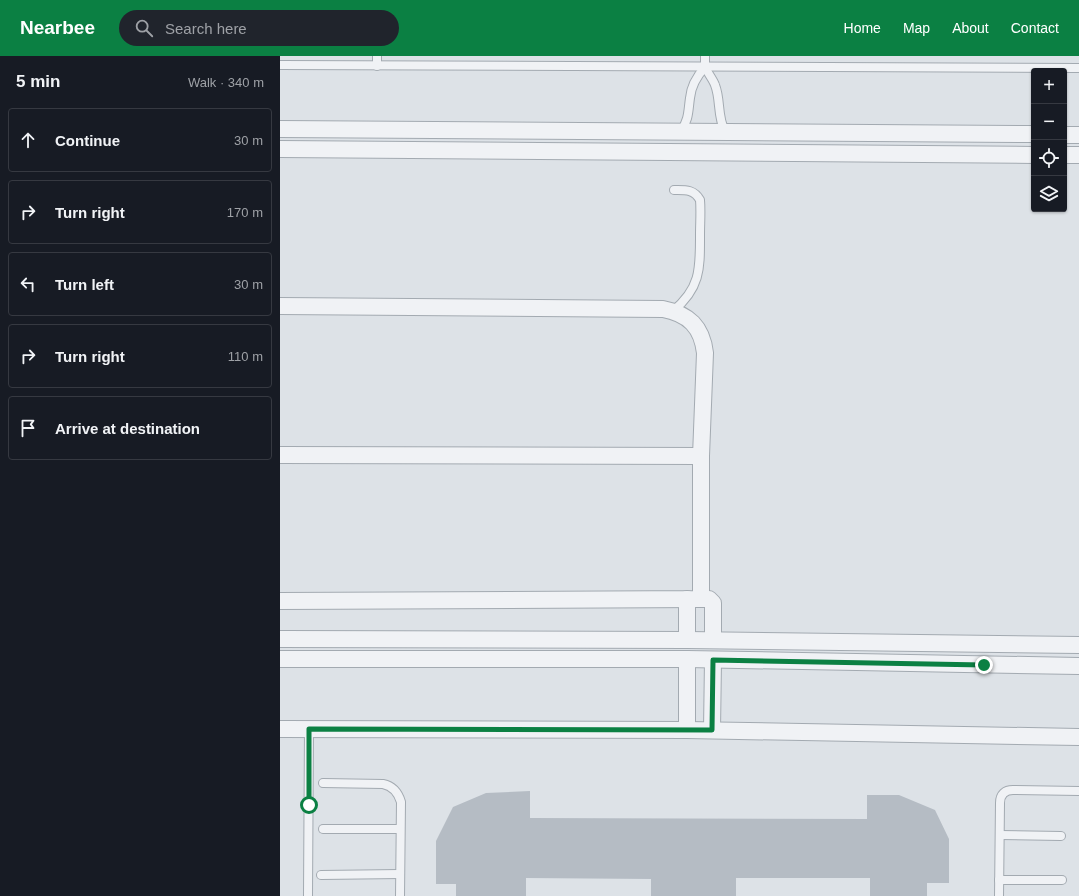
<!DOCTYPE html>
<html lang="en">
<head>
<meta charset="utf-8">
<style>
	body { margin:0; font-family:Arial,sans-serif; background:#20242c; color:#f1f3f6 }
	.controls { position:absolute; right:12px; top:12px; display:grid; overflow:hidden; border-radius:4px; box-shadow:0 1px 3px #0004 }
	.controls button { width:36px; height:36px; display:grid; place-items:center; padding:0; border:0; border-bottom:1px solid #363941; background:#171b24; color:#f1f3f6; font:20px sans-serif }
	.stop { position:absolute; width:12px; height:12px; margin:-9px; border:3px solid #0b8043; border-radius:50%; background:#fff }
	.stop.end { background:#0b8043; border-color:#fff; box-shadow:0 1px 4px #0008 }
	.list { margin:0; padding:0; list-style:none }
	h2 { display:flex; justify-content:space-between; align-items:center; height:52px; margin:0; padding:0 16px; font-size:17px }
	h2 small { font-size:13px; font-weight:400; color:#9ea1a6 }
	.list li { display:grid; grid-template-columns:26px 1fr auto; gap:12px; align-items:center; box-sizing:border-box; height:64px; margin:0 8px 8px; padding:0 8px; border:1px solid #363941; border-radius:4px }
	.list b { display:block; font-size:15px; white-space:nowrap }
	.list em { font-size:13px; font-style:normal; color:#9ea1a6 }
	.icon { flex:none; width:22px; height:22px; fill:none; stroke:currentColor; stroke-width:2; stroke-linecap:round; stroke-linejoin:round }
	.map { position:relative; flex:none; width:799px; height:840px; overflow:hidden }
	header { display:flex; align-items:center; gap:24px; box-sizing:border-box; height:56px; padding:0 20px; background:#0b8043; color:#fff }
	header strong { font-size:19px }
	nav { display:flex; gap:22px; margin-inline-start:auto; font-size:14px }
	.search { width:280px; height:36px; background:#20242c; display:flex; align-items:center; gap:10px; box-sizing:border-box; padding:0 14px; border-radius:22px; color:#9ea1a6; font-size:15px }
	main { display:flex }
	aside { flex:1; background:#171b24 }
	.map>svg:first-child { display:block }
	.building { fill:#b5bcc4 }
	.lines { fill:none; stroke-linecap:round; stroke-linejoin:round }
	.service-casing { stroke:#a3aab1; stroke-width:10 }
	.minor-casing { stroke:#a3aab1; stroke-width:18 }
	.service { stroke:#f0f2f5; stroke-width:8 }
	.minor { stroke:#f0f2f5; stroke-width:16 }
	.route { stroke:#0b8043; stroke-width:5 }
</style>
</head>
<body>
<header>
<strong>Nearbee</strong>
<div class="search"><svg class="icon" aria-label="search" viewBox="0 0 24 24"><circle cx="10" cy="10" r="6"/><path d="M15 15l6 6"/></svg>Search here</div>
<nav><a>Home</a><a>Map</a><a>About</a><a>Contact</a></nav>
</header>
<main>
<aside>
<h2>5 min<small>Walk · 340 m</small></h2>
<ul class="list">
<li><svg class="icon" aria-label="ahead" viewBox="0 0 24 24"><path d="M12 20V5M6 11l6-6 6 6"/></svg><div><b>Continue</b></div><em>30 m</em></li>
<li><svg class="icon" aria-label="right" viewBox="0 0 24 24"><path d="M7 20v-9h11M14 6l5 5-5 5"/></svg><div><b>Turn right</b></div><em>170 m</em></li>
<li><svg class="icon" aria-label="left" viewBox="0 0 24 24"><path d="M17 20v-9H6M10 6l-5 5 5 5"/></svg><div><b>Turn left</b></div><em>30 m</em></li>
<li><svg class="icon" aria-label="right" viewBox="0 0 24 24"><path d="M7 20v-9h11M14 6l5 5-5 5"/></svg><div><b>Turn right</b></div><em>110 m</em></li>
<li><svg class="icon" aria-label="arrive" viewBox="0 0 24 24"><path d="M6 21V4h12l-3 4 3 4H6"/></svg><div><b>Arrive at destination</b></div></li>
</ul>
</aside>
<div class="map">
<svg width="799" height="840" viewBox="0 0 799 840">
	<rect width="100%" height="100%" fill="#dde2e7"/>
	<polygon class="building" points="250,735 250,762 587,763 587,739 619,739 655,754 669,783 669,827 647,827 647,840 590,840 590,822 456,822 456,840 371,840 371,823 246,822 246,840 176,840 176,828 156,828 156,785 173,751 206,737"/>
	<g class="lines">
		<g class="service-casing">
			<g id="service">
				<path d="M425,0C425,3 425,7 425,10C426,15 433,23 435,29C441,44 437,61 445,75"/>
				<polyline points="0,9 799,12"/>
				<polyline points="97,10 97,0"/>
				<path d="M401,75C409,63 408,56 410,42C411,30 417,20 425,11"/>
				<path d="M393,255C421,232 420,212 420,179C420,167 421,155 420,144C414,133 405,134 394,134"/>
				<path d="M43,727L103,728C113,730 118,736 121,746L120,840"/>
				<polyline points="43,773 120,773"/>
				<polyline points="720,779 781,780"/>
				<polyline points="41,819 120,818"/>
				<polyline points="719,824 782,824"/>
				<polyline points="28,840 29,673"/>
				<path d="M719,840L720,747C720,738 725,734 733,734L799,735"/>
			</g>
		</g>
		<g class="minor-casing">
			<g id="minor">
				<polyline points="0,73 754,78"/>
				<polyline points="784,79 799,79"/>
				<polyline points="0,93 754,99"/>
				<polyline points="784,99 799,99"/>
				<path d="M0,250L383,253C409,258 422,271 425,297L421,400V543L0,545"/>
				<polyline points="0,399 421,400"/>
				<polyline points="407,543 407,584"/>
				<polyline points="421,543 429,543 433,547 433,584"/>
				<polyline points="0,583 407,584 799,589"/>
				<polyline points="0,603 407,603 799,610"/>
				<polyline points="0,673 407,674 799,681"/>
				<polyline points="407,674 407,603"/>
				<polyline points="432,674 433,604"/>
			</g>
		</g>
		<use href="#service" class="service"/>
		<use href="#minor" class="minor"/>
	</g>
	<g class="lines">
		<polyline class="route" points="29,749 29,673 432,674 433,604 704,609"/>
	</g>
</svg>
<div class="controls">
<button>+</button>
<button>−</button>
<button><svg class="icon" aria-label="locate" viewBox="0 0 24 24"><circle cx="12" cy="12" r="6"/><path d="M12 2v4M12 18v4M2 12h4M18 12h4"/></svg></button>
<button><svg class="icon" aria-label="layers" viewBox="0 0 24 24"><path d="M12 4l9 5-9 5-9-5zM3 14l9 5 9-5"/></svg></button>
</div>
<div class="stop" style="left:29px;top:749px"></div>
<div class="stop end" style="left:704px;top:609px"></div>
</div>
</main>
</body>
</html>
